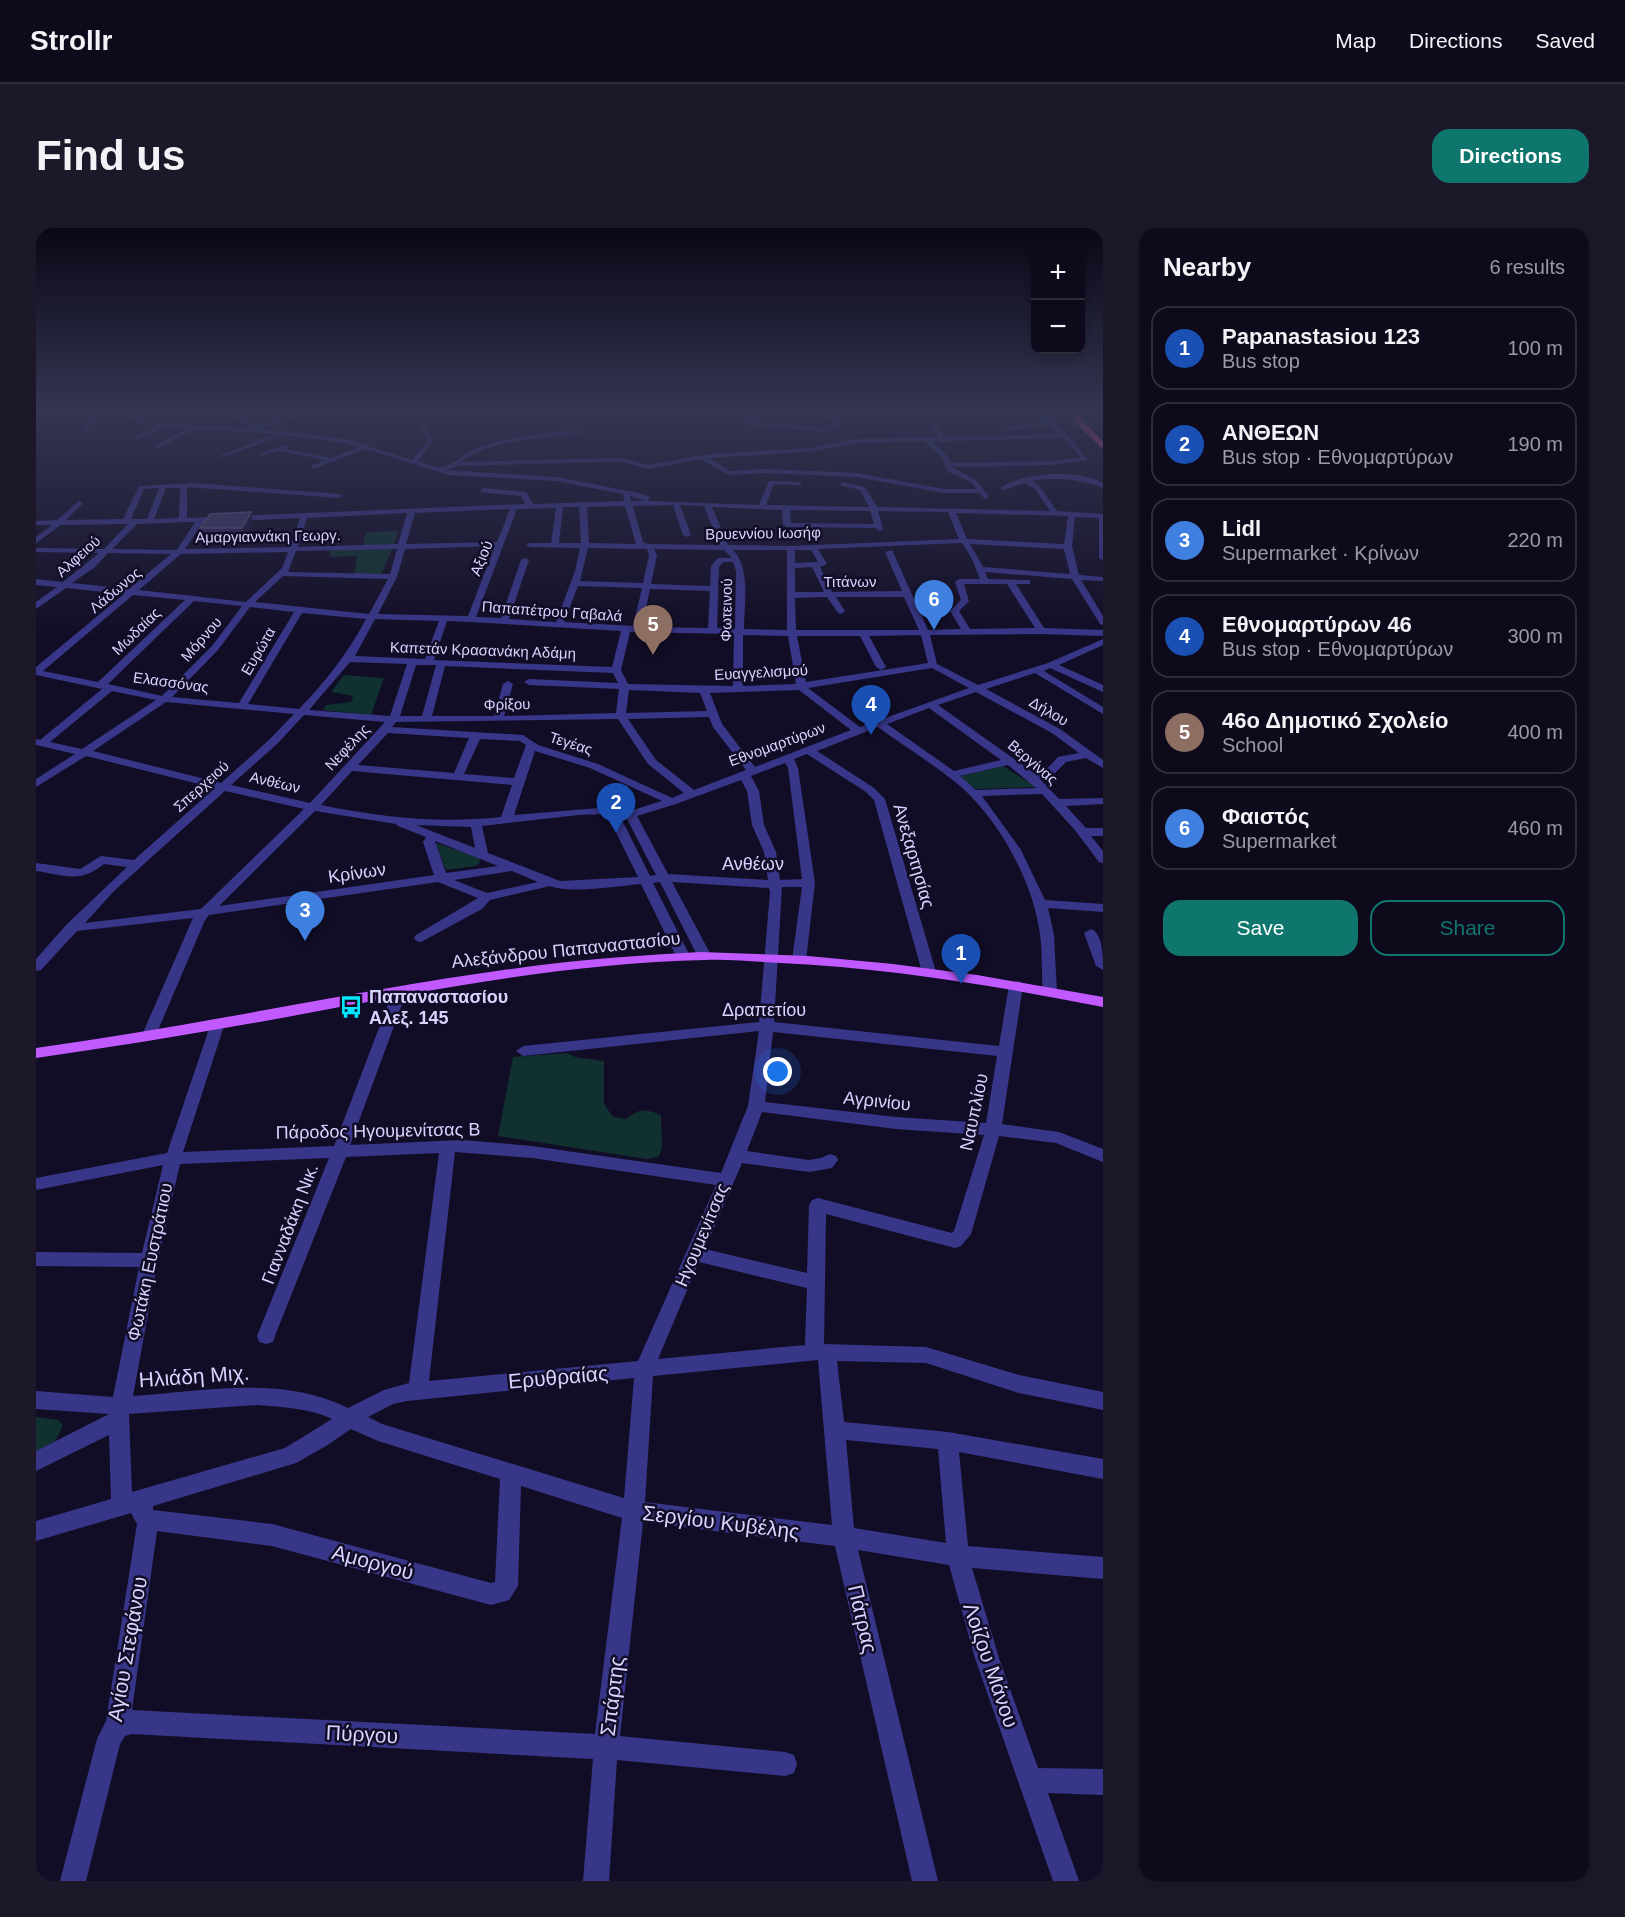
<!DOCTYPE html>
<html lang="en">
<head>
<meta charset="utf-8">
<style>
	body { margin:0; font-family:Helvetica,sans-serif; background:#1c1829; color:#f1f3f6 }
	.controls { position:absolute; right:18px; top:18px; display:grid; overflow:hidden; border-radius:12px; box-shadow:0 3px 9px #0003 }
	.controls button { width:54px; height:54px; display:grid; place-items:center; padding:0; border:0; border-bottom:2px solid #2e2b3b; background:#0e0a1c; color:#f1f3f6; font:30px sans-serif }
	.you { position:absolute; left:742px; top:844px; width:21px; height:21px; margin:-15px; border:4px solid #fff; border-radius:50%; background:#1a73e8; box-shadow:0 0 0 9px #1a73e833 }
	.badge { display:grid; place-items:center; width:39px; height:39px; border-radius:50%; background:#0f766e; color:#fff; font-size:20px; font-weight:700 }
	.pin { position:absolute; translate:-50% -50px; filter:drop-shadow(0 2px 3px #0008) }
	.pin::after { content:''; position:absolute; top:32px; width:21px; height:18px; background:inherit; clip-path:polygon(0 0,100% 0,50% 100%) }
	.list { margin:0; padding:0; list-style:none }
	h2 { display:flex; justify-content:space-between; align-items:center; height:78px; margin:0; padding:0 24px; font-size:26px }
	h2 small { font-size:20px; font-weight:400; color:#9b9aa3 }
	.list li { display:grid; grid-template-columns:39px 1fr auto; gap:18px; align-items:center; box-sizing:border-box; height:84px; margin:0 12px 12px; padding:0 12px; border:2px solid #2e2b3b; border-radius:18px }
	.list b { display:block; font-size:22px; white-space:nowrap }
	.list p { margin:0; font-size:20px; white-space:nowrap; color:#9b9aa3 }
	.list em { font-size:20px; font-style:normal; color:#9b9aa3 }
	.actions { display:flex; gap:12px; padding:18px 24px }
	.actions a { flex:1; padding:14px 0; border:2px solid #0f766e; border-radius:18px; text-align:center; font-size:21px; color:#0f766e }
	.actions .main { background:#0f766e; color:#fff }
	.map { position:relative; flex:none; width:1067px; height:1653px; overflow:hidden; border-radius:18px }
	header { display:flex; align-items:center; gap:36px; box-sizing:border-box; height:84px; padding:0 30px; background:#0e0a1c; border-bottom:2px solid #2e2b3b }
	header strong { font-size:28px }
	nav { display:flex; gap:33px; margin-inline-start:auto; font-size:21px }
	.intro { display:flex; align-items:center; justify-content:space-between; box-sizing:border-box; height:144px; padding:0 36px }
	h1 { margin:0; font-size:42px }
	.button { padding:15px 27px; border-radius:18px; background:#0f766e; color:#fff; font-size:21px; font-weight:700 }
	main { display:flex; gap:36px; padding:0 36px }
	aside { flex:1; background:#0e0a1c; border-radius:18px; box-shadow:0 3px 9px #0003 }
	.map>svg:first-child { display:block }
	.green { fill:#10312f }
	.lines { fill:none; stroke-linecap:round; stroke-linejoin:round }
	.minor-tunnel { stroke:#302b47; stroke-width:7; stroke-dasharray:7 3; stroke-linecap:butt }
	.minor { fill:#383688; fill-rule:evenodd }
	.major { fill:#c05aff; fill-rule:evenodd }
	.highway { fill:#ff4ea4; fill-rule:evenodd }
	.wall { fill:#2f2555 }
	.shaded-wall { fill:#1c143a }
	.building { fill:#413867; stroke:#59507f; stroke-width:1.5 }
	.labels { text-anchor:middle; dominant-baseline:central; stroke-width:5; stroke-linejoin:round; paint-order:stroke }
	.far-street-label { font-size:15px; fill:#d8d3ff; stroke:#120d26 }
	.street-label { font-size:18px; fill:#d8d3ff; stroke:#120d26 }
	.poi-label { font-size:18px; font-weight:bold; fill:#d8d3ff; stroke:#120d26; text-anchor:start }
	.near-street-label { font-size:21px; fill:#d8d3ff; stroke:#120d26 }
</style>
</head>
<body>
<header>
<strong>Strollr</strong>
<nav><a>Map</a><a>Directions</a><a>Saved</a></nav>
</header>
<div class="intro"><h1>Find us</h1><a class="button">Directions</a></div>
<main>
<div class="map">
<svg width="1067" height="1653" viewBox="0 0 1067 1653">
	<rect width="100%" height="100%" fill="#120d26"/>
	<g class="green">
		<polygon points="362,303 358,317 327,318 330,304"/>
		<polygon points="356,321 345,347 318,346 321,328 294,329 294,322"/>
		<polygon points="308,447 348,450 335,487 287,482 290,477 315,474 317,468 295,464"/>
		<polygon points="967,538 1000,559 940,561 921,549"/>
		<polygon points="400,615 444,630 443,636 439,638 410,642"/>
		<path d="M531,825L539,829L568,833V876L577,889L590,891C604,880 609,881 625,887L626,920L623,928L611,931L462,908L477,829Z"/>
		<polygon points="0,1189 23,1192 27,1198 19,1213 0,1223"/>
	</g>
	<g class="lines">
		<polyline class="minor-tunnel" points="1034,193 1067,194"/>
		<g class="minor">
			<path d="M131,179H139L104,190L128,196L217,200L180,179H187L223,198L240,191L272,185L274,188L243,194L227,201L310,211L376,232L392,212L385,200L388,198L398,212L382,233C389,235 398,240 405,239C418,238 431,223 445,218C477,208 510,205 543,202L545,205C505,212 460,209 425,234L586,230L612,237L673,226L772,220L820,211L902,209L891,191L894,189L909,209L1024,206L1011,197L966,203L968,200L1008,194L1002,184L978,179H1005L1011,188L1037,193L1034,195L1013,192L1032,207L1052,232L1014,237L916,239L941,253L953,269L949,271L943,265H908L821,249L729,245L693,247L665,231L612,241L586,234H563L423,238L410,242L520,249L603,265L614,269L612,273L723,277L733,253L766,254L764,257L738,256L730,277L833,279L824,262L804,257L806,254L829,259L841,279L1014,283L999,261L989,255L968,262L964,260C987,244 1042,241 1067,255V260C1043,251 1022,249 996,253L1004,259L1021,283L1067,286V332L1063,330V290L1039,289L1036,318L1043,347L1067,349V353L1045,352L1067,388V397L1064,396L1036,351L949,344L952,351L994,352V356H980L1008,400L1067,402V408L1005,406L894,407L901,436L942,457L1012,435L1067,411V417L1023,437L1067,457V464L1014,440L1008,443L1067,479V486L999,445L950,461L1024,501L1067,532V540L1050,530L1030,534L1015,549L1004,551L1023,571L1067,570V576L1030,578L1050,600H1067V608H1055L1067,623V635L1063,634L1038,601L1006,566L946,568L985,622L1009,672L1067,676V684L1012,680L1018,707L1021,764L1014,768L1007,764C1005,743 1007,721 1003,700C995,651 963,592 924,558C899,537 869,519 842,499L781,523L838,560L849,571L900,744L893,748L886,744L838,572L830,564L771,526L758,531L762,540L779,655L770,732L763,736L756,732L766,659H746L738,794L963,818L973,757L980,753L985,754L987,757L966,896L1023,904L1067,921V934L1020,915L963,908L935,1006L925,1018L919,1020L790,986L788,1116L890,1119L983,1147L1067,1164V1182L983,1165L890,1135L801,1133L808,1194L912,1204L1067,1231V1251L923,1224L932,1318L1067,1329V1351L936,1340L963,1430L1002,1540L1067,1541V1567L1012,1565L1043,1653H1017L939,1430L913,1337L822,1322L902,1653H876L799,1318L607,1294L584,1508L749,1524L758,1527L761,1536L758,1545L749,1548L581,1532L573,1653H547L557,1531L96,1506L89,1508L84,1516L50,1653H24L61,1511L70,1493L101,1296L95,1285L0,1313V1293L75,1271L73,1207L0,1243V1223L73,1186L0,1181V1163L77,1169L103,1039L0,1038V1024L106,1025L127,937L0,962V950L131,925L174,798L181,793L188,798L147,924L298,918L357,763L364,759L371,763L314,917L426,912L496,918L685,945L712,878L723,803L487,828L480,823L487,818L723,794L734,664L733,660L636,654L675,727L668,731L661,727L624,654L617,655L654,728L647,732L640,728L605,656C582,658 536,666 514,658L454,672L446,681L385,714L380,713L378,710L380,707L442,670L402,654L173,687L169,692L120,807L113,812L106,807L157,690L41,703L5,742L0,743V731L30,697L91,639L68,636C43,656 29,647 0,643V635L44,641L65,628L98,632L179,560L50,528L0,559V551L39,526L0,517V511L4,512L66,461L0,447V439L88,366L30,360L0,381V374L21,359L0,357V351L27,354L63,325L0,324V320L68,321L92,296L25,297L0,315V309L16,297H0V293L21,292L43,273L47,275L30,292L87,291L103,258L159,255L303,266L307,268L303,270L151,259V290L489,276L485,268L444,264L447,260L490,264L497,276L588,273L587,266L520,253L413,247L330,221L277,241L275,238L289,232L243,223L224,228V226L251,216L254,218L250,221L295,230L324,219L309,215L247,207L188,229L183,228L239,206L159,201L120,221L118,218L151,201L128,200L101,212L99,209L122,198L91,190L63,186L49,203L46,201L57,185L0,186V182L54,181L98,188ZM1028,210L1045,230L1014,233L914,235L911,227L895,213L908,215L911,213ZM888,213L906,229L911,243L936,255L940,261H908L821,245L729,241L694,243L673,230L772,224L820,215ZM123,260L111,291H95L108,261ZM130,260H144L143,290L118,291ZM594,268L610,273H595ZM637,277L647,307L651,309L655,307L644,277L668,278L683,317L612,316L607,314L597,278ZM589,278L600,316L553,315L551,279ZM527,279H543L545,315H523ZM676,279L746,282L747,297L751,299L839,300L843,303L847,301L842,283L912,284L923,311L755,318L692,317ZM520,280L515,315H494L490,317L494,319L544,320L539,343L520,394L473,391L493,332L489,330L485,332L465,390L440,389L481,281ZM474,281L461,314L370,316L379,285ZM754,282L834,283L838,296L755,295ZM371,285L362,316L262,319L271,290ZM920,285L1032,288L1028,316L931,311ZM264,290L254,319L149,321L167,294ZM153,294H159L141,322L76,321L101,296ZM926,315L935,329L944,351H923L919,354L925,372L914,383L925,401L892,402L856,322L849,324L866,363L796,364L784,339L791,336L782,321ZM934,316L1028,321L1034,346L947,339ZM459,318L432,388L342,386L361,349L369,321ZM552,320L611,321L613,327L607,355L544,353ZM361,321L354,346L252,344L260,323ZM618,321L688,322L696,330H682L675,338L674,358L615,356L621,327ZM697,322H751V402L708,401C708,377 715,340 697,322ZM759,322H775L782,334L759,335ZM252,324L246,340L210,374L103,362L145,326ZM72,325L135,326L93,361L36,355L59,339ZM687,334H697L700,343L699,401L681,400L683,339ZM776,339L788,364H759V340ZM247,348L352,351L333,386L219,374ZM928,356H971L999,400L934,401L923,383L933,373ZM542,358L606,360L597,398L528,394ZM614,361L674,363L672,400L606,399ZM97,367L149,372L62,454L7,443ZM791,369L802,385L805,386L809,383L800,369H868L883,402H760L759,370ZM158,373L206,378L176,418L126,468L72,456ZM214,379L258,384L203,475L136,469L182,422ZM266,385L330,391C312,425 290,453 263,481L212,476ZM339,391L403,393L389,431L319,428ZM411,393L435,394L585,403L576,439L398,432ZM594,404L698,406L697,458L592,456L585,442ZM707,407L752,408L760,456L707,458ZM885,407L892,435L770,454L761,408H824L840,439L845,442L850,439L833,408ZM314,434L371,436L354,488L273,482ZM380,437H400L386,488H364ZM409,438L577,445L582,455L493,451L488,454L493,457L583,461L580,485L468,488L477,456L472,453L467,456L458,488H396ZM896,440L933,460L824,499L772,460ZM593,462L664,465L671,483L590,485ZM763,462L815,502L719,539L686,496L674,465ZM76,463L120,472L46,521L14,514ZM940,464L1016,505L1043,525L1022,529L1008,544L998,545L902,477ZM130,474L258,486L233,512L185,555L57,523ZM893,480L965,532L918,543L851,496ZM268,487L349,494L274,575L195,557L241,516ZM673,489L677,499L710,542L658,562L620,532L592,491ZM582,491L612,536L648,565L636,570L562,536L502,517L487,507L356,499L360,494ZM352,505L433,510L418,545L322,537ZM444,511L484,513L490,517L478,550L428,546ZM499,523L554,540L626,573L594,583L575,579L478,587ZM749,535L752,540L766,651L744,652L740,624L728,597L723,563L715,548ZM972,537L1000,560L940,562L924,548ZM316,543L476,557L465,589C405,596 344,589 285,577ZM705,552L711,563L716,597L728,624L732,652L632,646L601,588L640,576ZM189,563L268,581L165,681L49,695L78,663ZM279,583L360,596L362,598L390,609L387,614L398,647L183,678ZM571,586L602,649L524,653L452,625L446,598L542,587ZM591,591L620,647L614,648L586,592ZM380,597L435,599L439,620ZM399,613L462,638L410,645ZM476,643L502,654L451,665L418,652ZM737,804L961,828L950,895L860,889L729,874ZM726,884L860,901L948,907L918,1003L916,1005L782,970L776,972L773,977L771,1045L669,1021L706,935L773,944L796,940L802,932L800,928L794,926L785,930L773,932L711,923ZM419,924L496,930L680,957L602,1133L393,1153ZM403,925L373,1155L348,1162L312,1180C246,1147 168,1163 97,1168L122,1032L144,936L293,930L221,1108L223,1114L230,1116L237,1114L239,1108L310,929ZM663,1034L771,1060L769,1117L622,1131ZM782,1132L796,1297L609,1274L617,1148ZM598,1150L588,1270L346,1196L332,1189L357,1176L371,1173ZM221,1177C246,1179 273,1180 296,1191L249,1220L96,1264L93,1186ZM315,1201L342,1213L464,1251L459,1354L455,1355L236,1296L117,1282V1278L260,1235L290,1218ZM810,1212L902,1221L910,1315L818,1300ZM485,1258L586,1290L559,1506L96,1482L121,1303L236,1318L455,1377L473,1372L482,1358Z"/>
			<path d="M828,179H836L800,191L803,198L791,204L712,197L699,191L738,180L801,187ZM738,184L793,190L797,197L790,200L708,191Z"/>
			<path d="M1055,701C1067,705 1067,730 1067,742L1060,738L1048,705Z"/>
		</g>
		<path class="major" d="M664,724L772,728L857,736L941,747L1067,769V779C960,758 854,740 745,735C720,734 695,731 669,732C529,735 389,763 251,789C168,804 84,818 0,830V820C166,797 330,760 497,738C552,731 608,727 664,724Z"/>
		<polygon class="highway" points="1032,179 1039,179 1050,196 1067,214 1067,221 1044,199"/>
	</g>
	<polygon class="wall" points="215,284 217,295 208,310 167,310 164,300"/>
	<polygon class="shaded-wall" points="215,284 217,295 208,310 206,300"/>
	<polygon class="building" points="215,284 206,300 164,300 174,286"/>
	<linearGradient id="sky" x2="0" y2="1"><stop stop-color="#0a0715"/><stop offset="0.44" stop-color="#333552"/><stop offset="1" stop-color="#333552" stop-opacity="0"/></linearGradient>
	<rect width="1067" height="410" fill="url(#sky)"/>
	<defs>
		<g id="bus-bare" transform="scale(1.8)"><path d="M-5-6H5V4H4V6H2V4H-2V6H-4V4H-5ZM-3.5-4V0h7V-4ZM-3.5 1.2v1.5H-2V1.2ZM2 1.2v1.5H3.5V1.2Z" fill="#00e6fe" stroke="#120d26" stroke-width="2.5" paint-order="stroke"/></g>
	</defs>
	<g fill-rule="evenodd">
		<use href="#bus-bare" x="315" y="779"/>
	</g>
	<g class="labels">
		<g class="far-street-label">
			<text transform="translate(727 305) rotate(-1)">Βρυεννίου Ιωσήφ</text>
			<text transform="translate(232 308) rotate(-1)">Αμαργιαννάκη Γεωργ.</text>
			<text transform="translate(42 328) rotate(-42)">Αλφειού</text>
			<text transform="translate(445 330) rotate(-68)">Αξιού</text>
			<text x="814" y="353">Τιτάνων</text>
			<text transform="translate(79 362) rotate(-40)">Λάδωνος</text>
			<text transform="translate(690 382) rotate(-89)">Φωτεινού</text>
			<text transform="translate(516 383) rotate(4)">Παπαπέτρου Γαβαλά</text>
			<text transform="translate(100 403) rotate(-44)">Μωδαίας</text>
			<text transform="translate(165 411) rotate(-49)">Μόρνου</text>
			<text transform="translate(447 422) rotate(2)">Καπετάν Κρασανάκη Αδάμη</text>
			<text transform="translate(222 423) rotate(-60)">Ευρώτα</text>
			<text transform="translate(725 444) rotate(-3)">Ευαγγελισμού</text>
			<text transform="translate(135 454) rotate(8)">Ελασσόνας</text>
			<text transform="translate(471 476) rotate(-1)">Φρίξου</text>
			<text transform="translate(1013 483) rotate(30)">Δήλου</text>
			<text transform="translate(535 515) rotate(18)">Τεγέας</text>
			<text transform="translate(741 516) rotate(-20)">Εθνομαρτύρων</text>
			<text transform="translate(311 519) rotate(-47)">Νεφέλης</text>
			<text transform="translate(997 534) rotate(40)">Βεργίνας</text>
			<text transform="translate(239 554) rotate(13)">Ανθέων</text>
			<text transform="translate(165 558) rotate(-42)">Σπερχειού</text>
		</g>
		<g class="street-label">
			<text transform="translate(878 628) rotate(74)">Ανεξαρτησίας</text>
			<text x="717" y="636">Ανθέων</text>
			<text transform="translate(321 645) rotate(-8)">Κρίνων</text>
			<text transform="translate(530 722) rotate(-6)">Αλεξάνδρου Παπαναστασίου</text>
			<text x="728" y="782">Δραπετίου</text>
			<text transform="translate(841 873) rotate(6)">Αγρινίου</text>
			<text transform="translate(938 884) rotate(-78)">Ναυπλίου</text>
			<text transform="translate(342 903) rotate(-1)">Πάροδος Ηγουμενίτσας Β</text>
			<text transform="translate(254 996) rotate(-69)">Γιανναδάκη Νικ.</text>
			<text transform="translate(666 1007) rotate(-67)">Ηγουμενίτσας</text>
			<text transform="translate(114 1034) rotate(-78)">Φωτάκη Ευστράτιου</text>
		</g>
		<g class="poi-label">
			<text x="333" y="769">Παπαναστασίου<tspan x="333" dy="21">Αλεξ. 145</tspan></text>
		</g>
		<g class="near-street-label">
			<text transform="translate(158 1148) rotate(-4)">Ηλιάδη Μιχ.</text>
			<text transform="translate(522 1149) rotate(-5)">Ερυθραίας</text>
			<text transform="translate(685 1294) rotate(7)">Σεργίου Κυβέλης</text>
			<text transform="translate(337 1334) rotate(15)">Αμοργού</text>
			<text transform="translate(827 1391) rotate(77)">Πάτρας</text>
			<text transform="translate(91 1421) rotate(-80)">Αγίου Στεφάνου</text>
			<text transform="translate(955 1437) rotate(71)">Λοίζου Μάνου</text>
			<text transform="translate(576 1468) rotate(-83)">Σπάρτης</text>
			<text transform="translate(326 1506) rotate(3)">Πύργου</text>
		</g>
	</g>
</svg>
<div class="controls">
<button>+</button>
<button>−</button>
</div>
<div class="you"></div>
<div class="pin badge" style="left:925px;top:756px;background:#1a4fb4">1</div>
<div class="pin badge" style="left:580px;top:605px;background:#1a4fb4">2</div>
<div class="pin badge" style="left:269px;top:713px;background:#3f7fe0">3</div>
<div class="pin badge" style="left:835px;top:507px;background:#1a4fb4">4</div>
<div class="pin badge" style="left:617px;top:427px;background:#8d6e63">5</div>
<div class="pin badge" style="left:898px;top:402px;background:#3f7fe0">6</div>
</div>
<aside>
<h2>Nearby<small>6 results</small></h2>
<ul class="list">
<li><span class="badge" style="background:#1a4fb4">1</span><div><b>Papanastasiou 123</b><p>Bus stop</p></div><em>100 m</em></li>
<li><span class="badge" style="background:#1a4fb4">2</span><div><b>ΑΝΘΕΩΝ</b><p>Bus stop · Εθνομαρτύρων</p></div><em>190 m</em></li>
<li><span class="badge" style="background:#3f7fe0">3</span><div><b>Lidl</b><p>Supermarket · Κρίνων</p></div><em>220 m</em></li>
<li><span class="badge" style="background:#1a4fb4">4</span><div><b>Εθνομαρτύρων 46</b><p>Bus stop · Εθνομαρτύρων</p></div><em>300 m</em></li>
<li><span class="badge" style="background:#8d6e63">5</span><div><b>46ο Δημοτικό Σχολείο</b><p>School</p></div><em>400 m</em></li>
<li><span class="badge" style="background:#3f7fe0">6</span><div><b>Φαιστός</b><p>Supermarket</p></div><em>460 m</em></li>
</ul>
<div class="actions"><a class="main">Save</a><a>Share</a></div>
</aside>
</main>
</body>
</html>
